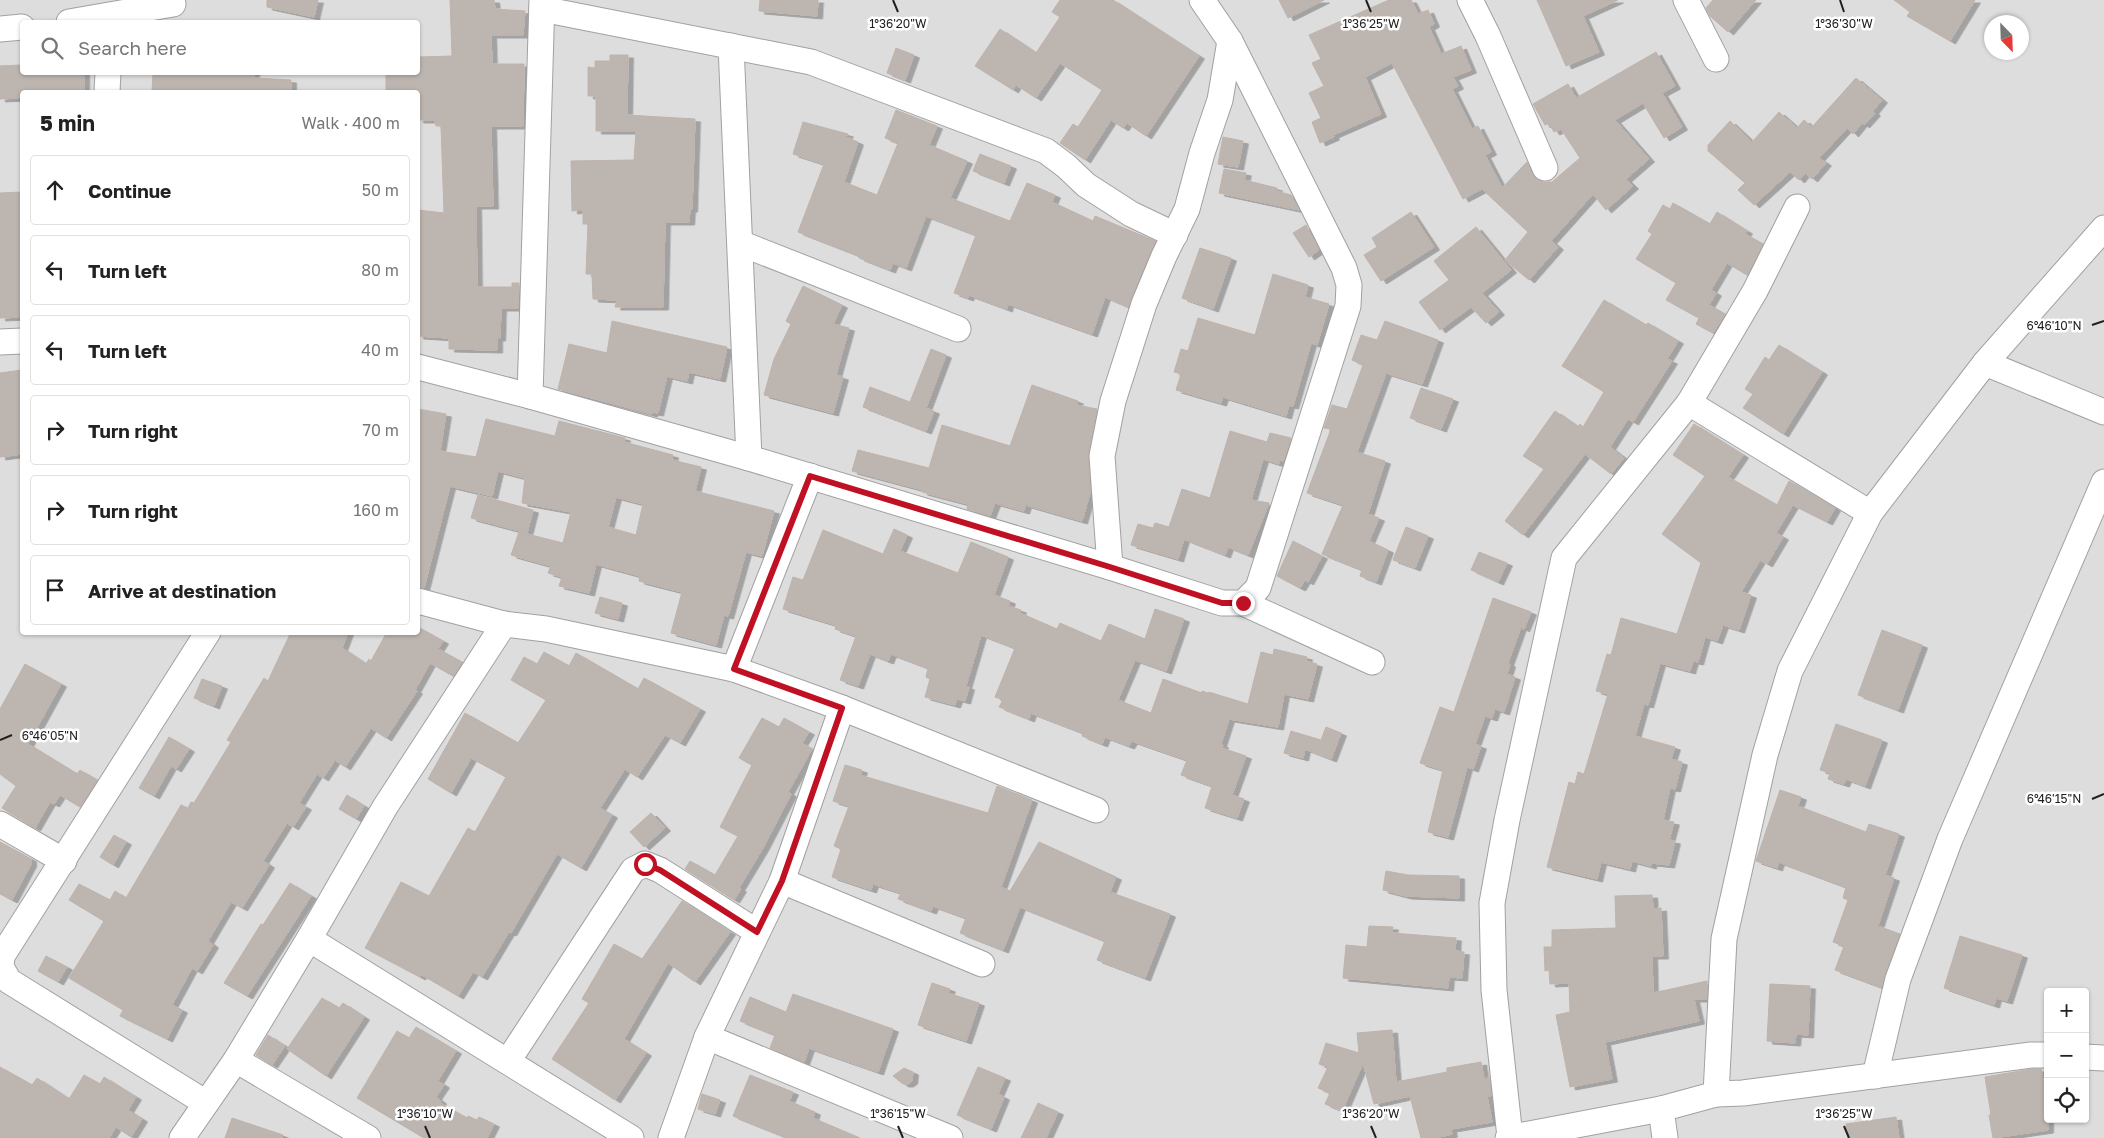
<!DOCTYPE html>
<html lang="en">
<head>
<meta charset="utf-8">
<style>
	body { margin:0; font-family:"Golos Text",sans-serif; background:#f2f2f2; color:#222 }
	.controls { position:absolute; right:15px; bottom:15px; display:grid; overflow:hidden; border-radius:5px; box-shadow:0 1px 4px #0004 }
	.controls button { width:45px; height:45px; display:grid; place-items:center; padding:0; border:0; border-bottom:1px solid #e0e0e0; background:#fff; color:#222; font:25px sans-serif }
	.compass { position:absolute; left:1984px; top:15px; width:45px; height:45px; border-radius:50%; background:#fff; box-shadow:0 1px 4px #0004; rotate:157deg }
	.stop { position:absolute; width:15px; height:15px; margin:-11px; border:4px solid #c01023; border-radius:50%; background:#fff }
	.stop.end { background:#c01023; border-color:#fff; box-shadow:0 1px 5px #0008 }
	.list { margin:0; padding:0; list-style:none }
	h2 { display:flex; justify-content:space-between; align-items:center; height:65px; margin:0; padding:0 20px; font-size:21px }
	h2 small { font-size:16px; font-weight:400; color:#767676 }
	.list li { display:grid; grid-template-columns:32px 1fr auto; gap:15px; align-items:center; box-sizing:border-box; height:70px; margin:0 10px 10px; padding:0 10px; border:1px solid #e0e0e0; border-radius:5px }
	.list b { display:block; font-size:19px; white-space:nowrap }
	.list em { font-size:16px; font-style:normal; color:#767676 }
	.icon { flex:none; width:28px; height:28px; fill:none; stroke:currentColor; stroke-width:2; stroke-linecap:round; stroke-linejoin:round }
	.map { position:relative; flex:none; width:2104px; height:1138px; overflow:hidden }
	.search { position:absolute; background:#fff; box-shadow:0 1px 4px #0004; left:20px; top:20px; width:400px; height:55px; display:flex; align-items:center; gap:12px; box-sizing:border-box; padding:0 18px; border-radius:5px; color:#767676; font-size:19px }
	.panel { position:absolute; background:#fff; box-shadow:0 1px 4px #0004; left:20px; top:90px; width:400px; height:545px; border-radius:5px }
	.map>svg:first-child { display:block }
	.residential { fill:#dedddd; fill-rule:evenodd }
	.building { fill:#bdb5b0; stroke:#c0b2ab; fill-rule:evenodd; filter:url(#shadow) }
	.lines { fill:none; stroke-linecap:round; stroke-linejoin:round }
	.minor-casing { stroke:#a1a1a1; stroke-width:27 }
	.minor { stroke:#fff; stroke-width:25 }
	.route { stroke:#c01023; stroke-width:6 }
	.ticks { fill:none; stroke:#202020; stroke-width:2 }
	.ticks-label { font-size:12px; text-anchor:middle; fill:#202020; stroke:#fff; stroke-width:5; stroke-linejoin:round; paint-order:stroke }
</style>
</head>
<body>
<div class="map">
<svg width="2104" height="1138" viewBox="0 0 2104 1138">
	<defs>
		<filter id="shadow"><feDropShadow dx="5.5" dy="3" stdDeviation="0" flood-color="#0004"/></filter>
	</defs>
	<rect width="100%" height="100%" fill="#f0ece7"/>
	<path class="residential" d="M0,0H2104V1138H0ZM22,22H418V72H22ZM1992,22H2022V52H1992ZM22,92H418V632H22ZM2048,992H2085V1119H2048Z"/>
	<g class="building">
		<polygon points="267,0 318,0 314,17 267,7"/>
		<polygon points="450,0 494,0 495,9 525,11 523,35 491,35 492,64 524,64 523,126 491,126 493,206 476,206 477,287 512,287 512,283 519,283 518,308 501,308 500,338 497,338 497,350 449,349 449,338 418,336 418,210 444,213 441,126 436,126 435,120 418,120 418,92 386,92 386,72 418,72 418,57 452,56"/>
		<polygon points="760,0 818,0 817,16 759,11"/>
		<polygon points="1060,0 1113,0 1199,56 1146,136 1127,123 1123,128 1111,120 1085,160 1060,143 1073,124 1078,127 1102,90 1060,63 1036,98 1016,85 1013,90 975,66 1000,29 1036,53 1060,17 1052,12"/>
		<polygon points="1279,0 1324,0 1288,18"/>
		<polygon points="1389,0 1411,0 1418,14 1428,10 1434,24 1429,27 1441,54 1461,46 1471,70 1453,77 1458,86 1452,89 1472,129 1478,126 1491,152 1485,155 1502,188 1527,162 1536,179 1543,182 1552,182 1580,158 1561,129 1554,132 1549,123 1545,125 1533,104 1568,84 1576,98 1656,52 1675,86 1662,93 1682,127 1664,138 1643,103 1615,120 1649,159 1626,179 1633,186 1606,210 1593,194 1551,241 1558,247 1529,280 1505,260 1528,232 1482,189 1463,199 1392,63 1365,77 1381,114 1333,135 1334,137 1320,143 1312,122 1321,118 1309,93 1324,86 1312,63 1321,59 1309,35"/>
		<polygon points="1537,0 1618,0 1583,16 1599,52 1566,66"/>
		<polygon points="1713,0 1756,0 1728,32 1710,16 1706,8"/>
		<polygon points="1894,0 1975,0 1950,41 1907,16 1910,12"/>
		<polygon points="896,48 914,55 905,80 887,73"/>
		<polygon points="610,55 628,55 627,115 695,119 692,209 690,209 689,222 665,222 663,307 615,307 617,300 593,299 592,274 586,274 588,224 583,224 583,210 572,211 571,161 634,160 636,131 596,131 596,96 588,96 588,67 595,68 595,61 610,61"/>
		<polygon points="21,65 22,72 84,72 84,90 19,92 19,98 0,99 0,66"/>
		<polygon points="153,72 254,72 254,78 291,80 291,92 152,92"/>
		<polygon points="1856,78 1882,100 1873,111 1875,113 1864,125 1862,123 1853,134 1847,128 1819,158 1826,163 1812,179 1805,173 1799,180 1790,172 1754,205 1738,190 1745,183 1708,151 1708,145 1730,121 1752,142 1779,112 1797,128 1804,120 1812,127"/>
		<polygon points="896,110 937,126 929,145 967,161 950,198 1010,221 1027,183 1055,195 1052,202 1093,221 1095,216 1155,241 1128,307 1105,297 1092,334 1008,304 1007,309 969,295 968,298 954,293 976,235 926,216 906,268 893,263 890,270 859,258 860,256 798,232 824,164 793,154 803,122 848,134 846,137 858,142 844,182 877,195 898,143 885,138"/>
		<polygon points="1223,137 1243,141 1238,167 1218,164"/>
		<polygon points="980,154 1011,166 1004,183 973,171"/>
		<polygon points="1224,169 1246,173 1244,180 1277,188 1276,191 1291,195 1299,210 1219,193"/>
		<polygon points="22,192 22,317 0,318 0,193"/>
		<polygon points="1673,203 1710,224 1717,212 1747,231 1745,234 1763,244 1747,275 1727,263 1711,290 1716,293 1709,305 1725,314 1713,333 1696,324 1699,318 1666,300 1676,283 1636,259 1652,234 1648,231 1663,205 1670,209"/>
		<polygon points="1411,212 1434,247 1381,281 1364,255 1377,247 1372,238"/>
		<polygon points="1306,225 1319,250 1309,257 1293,233"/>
		<polygon points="1476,227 1511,270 1482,293 1499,312 1486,323 1471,307 1440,330 1419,302 1449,280 1434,261"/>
		<polygon points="1200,248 1231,258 1213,309 1182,298"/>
		<polygon points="1273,274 1308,285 1305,297 1329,304 1317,345 1311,343 1293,406 1289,405 1286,416 1223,397 1221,403 1176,390 1181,374 1174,372 1181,349 1188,351 1198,318 1255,335"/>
		<polygon points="803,286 842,305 833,324 849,328 836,375 843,377 833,413 764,395 774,359 791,324 786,321"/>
		<polygon points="1604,300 1646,325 1648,323 1678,341 1667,359 1672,361 1633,422 1628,419 1610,447 1624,458 1611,474 1585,454 1523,535 1505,521 1544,469 1523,456 1555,411 1578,427 1580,424 1583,427 1604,392 1562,366"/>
		<polygon points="612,321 727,347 720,379 689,372 687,381 667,376 658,413 652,412 652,414 558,389 569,344 607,353"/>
		<polygon points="1385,321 1438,340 1422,384 1386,373 1357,452 1385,461 1368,514 1379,518 1369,541 1388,550 1376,582 1360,576 1362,570 1322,554 1343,505 1307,493 1331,429 1324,428 1332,405 1347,409 1363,365 1352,360 1361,335 1377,340"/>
		<polygon points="1779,345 1822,372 1783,434 1743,408 1753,394 1745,389 1765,357 1769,360"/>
		<polygon points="931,349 946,355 926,408 934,411 926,431 863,407 870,387 910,402"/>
		<polygon points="22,370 22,454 0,457 0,373"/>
		<polygon points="1032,385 1078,401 1076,405 1097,409 1088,453 1090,493 1082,521 1026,505 1024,511 995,503 990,516 967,509 968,504 922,492 923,490 852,471 858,450 929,468 942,425 1010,446"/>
		<polygon points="1421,388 1453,399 1441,429 1410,418"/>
		<path d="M418,409L446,414L440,451L476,457L486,419L555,436L559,421L625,438L624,442L673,455L672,460L701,467L695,491L774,511L762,556L746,552L728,616L724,615L716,645L671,633L682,592L639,581L640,576L596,564L589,593L559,586L562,577L548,573L551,566L511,555L519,532L563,543L571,512L522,503L525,478L498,471L492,496L450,486L424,588L418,587ZM616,497L643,504L636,535L608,527Z"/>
		<polygon points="1694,424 1743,455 1728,477 1777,505 1789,481 1835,508 1827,522 1793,505 1776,533 1783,537 1767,564 1760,560 1741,592 1751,595 1739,630 1723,625 1717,641 1705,637 1698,662 1693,661 1690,671 1660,663 1648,705 1644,704 1635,736 1675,747 1671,759 1682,762 1675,789 1670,788 1663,820 1674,822 1669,840 1675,841 1669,865 1651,863 1651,866 1632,861 1630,869 1601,862 1597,879 1547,867 1569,782 1575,784 1578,772 1584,774 1608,694 1596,691 1607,654 1611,655 1621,618 1677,634 1701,563 1662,534 1705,476 1673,455"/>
		<polygon points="1230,431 1267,442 1270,433 1291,438 1283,461 1279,460 1279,464 1263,459 1251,500 1269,503 1248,555 1228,547 1225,555 1184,539 1178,559 1131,545 1138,524 1153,528 1155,523 1169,527 1182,489 1210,498"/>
		<polygon points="478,495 533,510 527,533 471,518"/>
		<polygon points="1406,527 1428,536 1415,568 1393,560"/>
		<polygon points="894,529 907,535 900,551 958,573 971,542 1008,557 994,595 1010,601 1008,606 1021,610 1020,613 1057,629 1060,623 1101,641 1109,624 1145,639 1155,609 1184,619 1166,671 1135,660 1118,700 1151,713 1163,679 1202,693 1202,691 1208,693 1209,692 1248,704 1261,652 1273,655 1274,649 1307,657 1306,661 1317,664 1308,699 1284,694 1278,727 1229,719 1221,744 1223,745 1222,748 1246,756 1232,795 1244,799 1237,818 1205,808 1212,786 1181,775 1187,760 1132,741 1129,746 1105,737 1102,744 1082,736 1083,733 1031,713 1029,719 999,707 1003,700 995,697 1015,648 981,635 966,686 969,687 965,701 957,699 955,705 925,697 930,679 926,677 928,668 891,654 888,661 870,654 858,686 840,680 856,636 835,629 836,625 783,609 793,577 803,580 823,530 883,554"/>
		<polygon points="1293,541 1322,556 1308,582 1305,580 1300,588 1277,576"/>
		<polygon points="1479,552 1507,563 1498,582 1471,570"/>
		<polygon points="600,597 622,603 618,619 595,613"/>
		<polygon points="1493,598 1531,612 1524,629 1521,627 1508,663 1510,664 1507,674 1515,677 1504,712 1495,709 1492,718 1485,716 1475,744 1481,746 1473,769 1467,767 1448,837 1428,832 1443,770 1420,763 1440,707 1454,712"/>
		<polygon points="418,627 443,641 438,649 462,662 453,676 430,663 415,690 417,691 386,738 371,728 345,767 335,760 323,778 317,774 299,803 306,807 293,827 287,823 263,861 269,865 242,908 231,902 208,941 213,945 197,971 192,968 172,1005 182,1010 167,1039 120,1016 123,1010 69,978 104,921 69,900 79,884 110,900 115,891 126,898 181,805 188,808 191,802 194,803 231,742 227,740 264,678 268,681 291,632 348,632 342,648 366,664 369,659 371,661 387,632 418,632"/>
		<polygon points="1882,630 1922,645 1898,710 1858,695"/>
		<polygon points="544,652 569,666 576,653 638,689 644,678 700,709 680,743 665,735 637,777 625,769 600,808 612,815 581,868 557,854 511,933 509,932 482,977 473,972 458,996 422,975 420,977 365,948 401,882 429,896 468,828 475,832 506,777 471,758 451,793 428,779 465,713 518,743 546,700 511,680 524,657 537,664"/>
		<polygon points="25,664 61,684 28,744 77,774 80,770 97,780 80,807 60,795 54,804 50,802 35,828 2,808 16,786 0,774 0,709"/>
		<polygon points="202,679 222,686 214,706 194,698"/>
		<polygon points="762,718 779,727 784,718 809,732 802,743 812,749 788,792 791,794 763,848 739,888 741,889 734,900 685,869 690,861 715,875 738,836 720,827 752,765 739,758"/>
		<polygon points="1836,724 1882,740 1865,786 1846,779 1844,784 1828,779 1830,773 1820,770"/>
		<polygon points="1326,727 1341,733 1331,759 1305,749 1303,758 1284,753 1291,731 1321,740"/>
		<polygon points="169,737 189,749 176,769 171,766 154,796 139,788"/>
		<polygon points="845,765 862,770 860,775 988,813 997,786 1032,800 1001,887 1010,891 1039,842 1116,877 1110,892 1170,914 1145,978 1097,960 1105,941 1020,907 1003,950 960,933 966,918 933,906 931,911 898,899 901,893 873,884 871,890 832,877 841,849 834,846 849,806 833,801"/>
		<polygon points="1780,790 1801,797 1798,806 1866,832 1869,824 1899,834 1885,875 1894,878 1878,926 1900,934 1881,987 1835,970 1844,946 1833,942 1848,900 1843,898 1846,887 1779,862 1777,868 1756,861"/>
		<polygon points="347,795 364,806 356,819 339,809"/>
		<polygon points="651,813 665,828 644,847 630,832"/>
		<polygon points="114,835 126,842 113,865 100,857"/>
		<polygon points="0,842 31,859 31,864 12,900 0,894"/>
		<polygon points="1386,871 1408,875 1459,876 1459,898 1406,896 1383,890"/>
		<polygon points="290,883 311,896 247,996 224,983 261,924 263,925"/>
		<polygon points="1652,895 1653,909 1661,908 1663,956 1652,956 1653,993 1707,981 1707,999 1694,999 1699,1021 1605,1042 1612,1079 1570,1087 1556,1015 1570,1012 1569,983 1550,984 1549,970 1545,971 1544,947 1552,947 1552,930 1616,928 1615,896"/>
		<polygon points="682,901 730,932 695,982 668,963 624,1039 646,1053 615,1100 552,1059 589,1003 582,999 614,944 642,959"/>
		<polygon points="1369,926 1393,927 1392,933 1456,938 1455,951 1464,952 1462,978 1449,977 1448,988 1343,978 1346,945 1367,947"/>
		<polygon points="1960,936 2022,955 2007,1001 1996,998 1994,1005 1944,988"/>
		<polygon points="46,956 67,967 58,982 38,971"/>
		<polygon points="932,983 950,989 948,993 979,1003 966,1041 918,1025"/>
		<polygon points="1770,984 1810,986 1808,1035 1796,1034 1795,1043 1767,1041"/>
		<polygon points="793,994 893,1029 878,1072 809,1048 804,1062 770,1048 775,1035 740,1021 750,997 786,1012"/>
		<polygon points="322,998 339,1008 343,1003 364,1017 326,1076 287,1049"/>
		<polygon points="416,1027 456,1051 438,1081 444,1085 436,1097 441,1101 440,1103 467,1118 468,1116 477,1120 479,1117 494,1124 487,1138 424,1138 357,1098 397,1031 409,1038"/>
		<polygon points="1392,1030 1396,1082 1447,1072 1447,1068 1481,1062 1484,1079 1489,1078 1490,1084 1491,1096 1487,1096 1492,1122 1451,1129 1452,1134 1435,1138 1421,1138 1410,1096 1374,1104 1363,1063 1342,1111 1325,1104 1330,1093 1318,1088 1328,1067 1319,1064 1326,1043 1359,1053 1357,1033"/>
		<polygon points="268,1035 285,1046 272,1065 256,1055"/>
		<polygon points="0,1067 32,1085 37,1078 69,1099 84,1075 100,1084 104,1077 136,1097 128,1110 142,1119 131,1137 116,1127 109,1138 0,1138"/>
		<polygon points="978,1067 1005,1078 998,1094 1004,1097 991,1129 957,1115"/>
		<polygon points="904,1068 913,1072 912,1081 908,1084 903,1084 893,1076"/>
		<polygon points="2032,1069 2041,1069 2048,1108 2048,1130 1993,1138 1989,1115 1991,1115 1985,1077"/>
		<polygon points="750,1075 793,1092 789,1101 815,1112 813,1118 860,1138 788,1138 733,1116"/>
		<polygon points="702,1094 720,1100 715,1114 698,1109"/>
		<polygon points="1038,1103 1058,1112 1046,1138 1021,1138"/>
		<polygon points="1896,1117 1899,1138 1848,1138 1846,1124"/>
		<polygon points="232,1118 283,1135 282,1138 225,1138"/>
	</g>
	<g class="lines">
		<g class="minor-casing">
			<g id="minor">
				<polyline points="1470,0 1488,36 1545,168"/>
				<polyline points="1686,0 1716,59"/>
				<polyline points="542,9 811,62 1046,151 1066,166 1086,185 1131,214 1175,235"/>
				<polyline points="69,22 173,4"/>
				<polyline points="0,29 22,27"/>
				<polyline points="731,46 749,458"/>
				<polyline points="107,92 108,72"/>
				<polyline points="740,243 958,329"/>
				<polyline points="0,342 22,341"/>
				<polyline points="1985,363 2104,412"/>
				<polyline points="418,367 530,396 749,458 1110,567 1222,603 1243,603 1258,588 1348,306 1349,285 1344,268 1230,41 1202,0"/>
				<polyline points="530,396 542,0"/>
				<polyline points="1689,403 1870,513"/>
				<polyline points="1110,567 1102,456 1113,401 1144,304 1164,256 1187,209 1202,153 1220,100 1230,41"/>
				<polyline points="418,601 504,624 546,629 734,669 842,708 1096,810"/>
				<polyline points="1243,603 1372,662"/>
				<polyline points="734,669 810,476"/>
				<polyline points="0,824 64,861"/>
				<polyline points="782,881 982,964"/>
				<polyline points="309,939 631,1138"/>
				<polyline points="707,1037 950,1138"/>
				<polyline points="2085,1057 2104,1058"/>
				<polyline points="236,1060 368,1138"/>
				<polyline points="508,1061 633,870 645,864 660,870 757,932"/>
				<polyline points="1875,1076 1898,979 1950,839 2104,482"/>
				<polyline points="1716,1094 1724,939 1765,755 1790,671 1870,513 1985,363 2104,228"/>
				<polyline points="206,1103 9,981 1,967 2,956 208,632"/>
				<polyline points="1661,1109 1665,1138"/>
				<polyline points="1510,1137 1494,990 1492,903 1507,820 1564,558 1689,403 1755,291 1797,207"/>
				<polyline points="182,1138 236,1060 309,939 385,807 504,624"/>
				<polyline points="671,1138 707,1037 782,881 842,708"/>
				<polyline points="1508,1138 1661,1109 1716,1094 1743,1093 2031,1055 2048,1055"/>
			</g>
		</g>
		<use href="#minor" class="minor"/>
	</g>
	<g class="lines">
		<polyline class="route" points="645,864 660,870 757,932 782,881 842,708 734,669 810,476 1110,567 1222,603 1243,603"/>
	</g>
	<path class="ticks" d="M893,0L898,12M1366,0L1371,12M1840,0L1844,12M2092,325L2104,321M0,740L12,735M2092,799L2104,794M425,1126L430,1138M898,1126L903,1138M1371,1126L1376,1138M1844,1126L1849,1138"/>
	<g class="ticks-label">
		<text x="898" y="28">1°36'20"W</text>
		<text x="1371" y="28">1°36'25"W</text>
		<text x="1844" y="28">1°36'30"W</text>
		<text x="2054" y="330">6°46'10"N</text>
		<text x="50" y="740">6°46'05"N</text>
		<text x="2054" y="803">6°46'15"N</text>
		<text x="425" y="1118">1°36'10"W</text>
		<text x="898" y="1118">1°36'15"W</text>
		<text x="1371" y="1118">1°36'20"W</text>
		<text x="1844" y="1118">1°36'25"W</text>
	</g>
</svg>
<div class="controls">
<button>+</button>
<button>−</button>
<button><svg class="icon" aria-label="locate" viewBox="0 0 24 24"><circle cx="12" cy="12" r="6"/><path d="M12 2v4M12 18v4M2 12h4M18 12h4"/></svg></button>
</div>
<svg class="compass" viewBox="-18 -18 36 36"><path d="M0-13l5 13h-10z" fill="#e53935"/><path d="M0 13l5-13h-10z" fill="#767676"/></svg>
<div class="stop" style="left:645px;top:864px"></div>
<div class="stop end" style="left:1243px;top:603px"></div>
<div class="search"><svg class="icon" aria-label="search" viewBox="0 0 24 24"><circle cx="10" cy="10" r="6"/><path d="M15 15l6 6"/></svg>Search here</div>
<section class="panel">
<h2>5 min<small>Walk · 400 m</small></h2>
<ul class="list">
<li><svg class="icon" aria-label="ahead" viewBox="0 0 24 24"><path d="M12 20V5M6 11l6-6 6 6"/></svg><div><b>Continue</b></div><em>50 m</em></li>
<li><svg class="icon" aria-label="left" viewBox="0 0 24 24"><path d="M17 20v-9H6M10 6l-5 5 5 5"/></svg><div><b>Turn left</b></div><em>80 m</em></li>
<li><svg class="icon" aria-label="left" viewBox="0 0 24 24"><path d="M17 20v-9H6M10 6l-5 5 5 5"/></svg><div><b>Turn left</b></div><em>40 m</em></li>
<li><svg class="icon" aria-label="right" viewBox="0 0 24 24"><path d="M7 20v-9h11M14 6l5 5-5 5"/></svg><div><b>Turn right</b></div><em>70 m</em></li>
<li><svg class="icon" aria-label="right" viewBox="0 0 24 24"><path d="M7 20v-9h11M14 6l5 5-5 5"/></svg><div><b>Turn right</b></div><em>160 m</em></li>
<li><svg class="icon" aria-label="arrive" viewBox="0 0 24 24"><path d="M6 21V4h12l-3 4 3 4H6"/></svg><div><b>Arrive at destination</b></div></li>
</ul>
</section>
</div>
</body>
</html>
